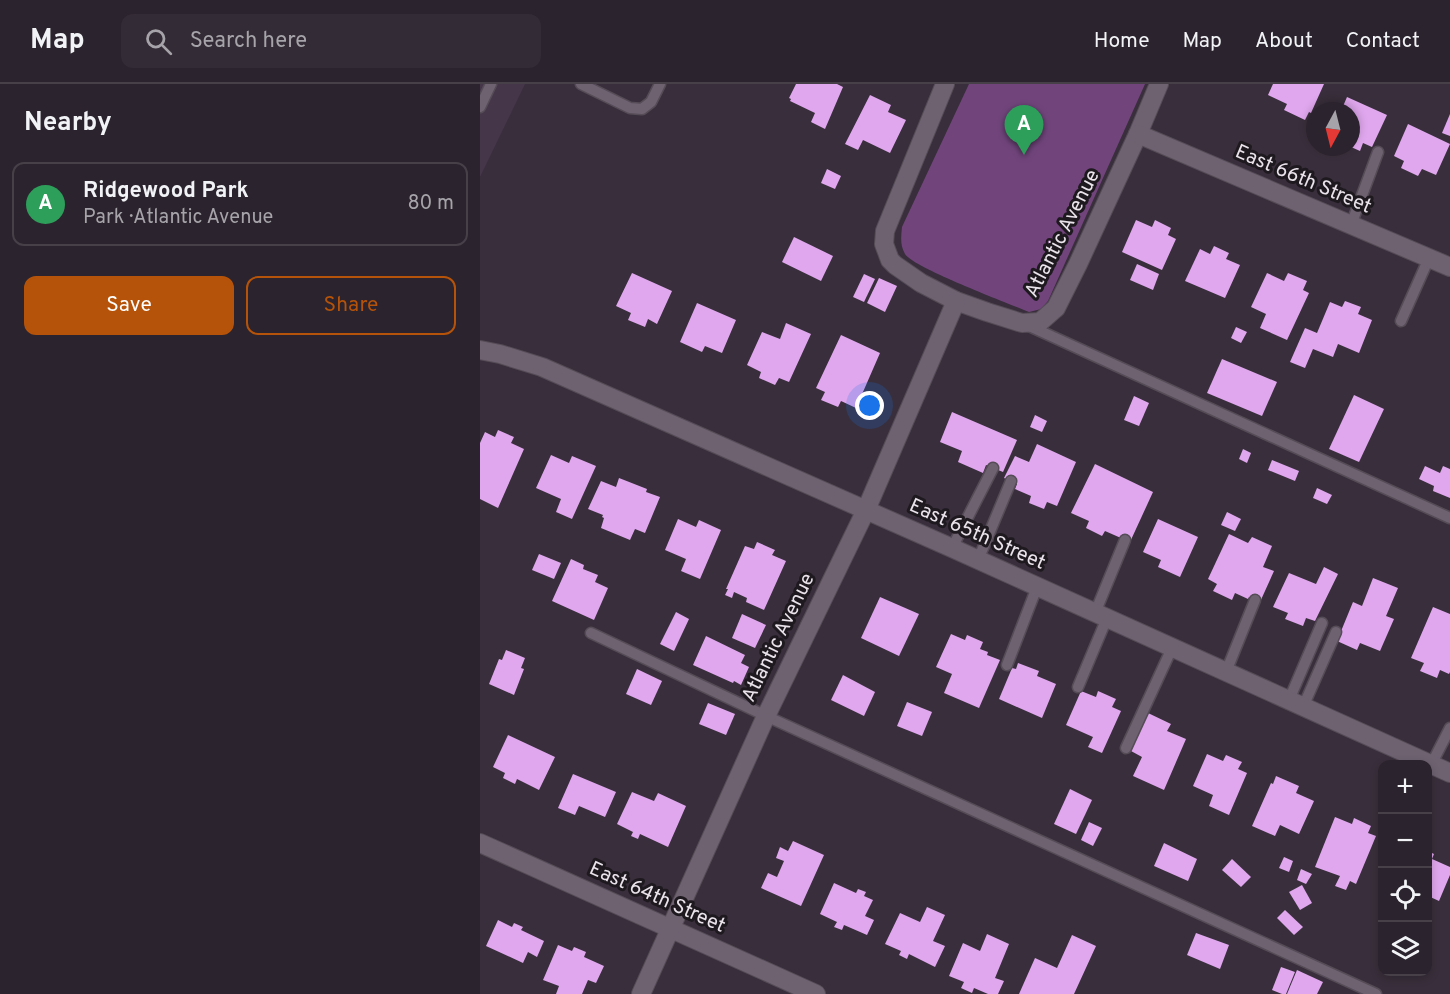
<!DOCTYPE html>
<html lang="en">
<head>
<meta charset="utf-8">
<style>
	body { margin:0; font-family:Overpass,sans-serif; background:#332b35; color:#f1f3f6 }
	.controls { position:absolute; right:18px; bottom:18px; display:grid; overflow:hidden; border-radius:12px; box-shadow:0 3px 9px #0003 }
	.controls button { width:54px; height:54px; display:grid; place-items:center; padding:0; border:0; border-bottom:2px solid #474049; background:#2b232d; color:#f1f3f6; font:30px sans-serif }
	.compass { position:absolute; left:826px; top:18px; width:54px; height:54px; border-radius:50%; background:#2b232d; box-shadow:0 3px 9px #0003; rotate:187deg }
	.you { position:absolute; left:390px; top:322px; width:21px; height:21px; margin:-15px; border:4px solid #fff; border-radius:50%; background:#1a73e8; box-shadow:0 0 0 9px #1a73e833 }
	.badge { display:grid; place-items:center; width:39px; height:39px; border-radius:50%; background:#b45309; color:#fff; font-size:20px; font-weight:700 }
	.pin { position:absolute; translate:-50% -50px; filter:drop-shadow(0 2px 3px #0008) }
	.pin::after { content:''; position:absolute; top:32px; width:21px; height:18px; background:inherit; clip-path:polygon(0 0,100% 0,50% 100%) }
	.list { margin:0; padding:0; list-style:none }
	h2 { display:flex; justify-content:space-between; align-items:center; height:78px; margin:0; padding:0 24px; font-size:26px }
	h2 small { font-size:20px; font-weight:400; color:#a6a4aa }
	.list li { display:grid; grid-template-columns:39px 1fr auto; gap:18px; align-items:center; box-sizing:border-box; height:84px; margin:0 12px 12px; padding:0 12px; border:2px solid #474049; border-radius:12px }
	.list b { display:block; font-size:22px; white-space:nowrap }
	.list p { margin:0; font-size:20px; white-space:nowrap; color:#a6a4aa }
	.list em { font-size:20px; font-style:normal; color:#a6a4aa }
	.actions { display:flex; gap:12px; padding:18px 24px }
	.actions a { flex:1; padding:14px 0; border:2px solid #b45309; border-radius:12px; text-align:center; font-size:21px; color:#b45309 }
	.actions .main { background:#b45309; color:#fff }
	.icon { flex:none; width:33px; height:33px; fill:none; stroke:currentColor; stroke-width:2; stroke-linecap:round; stroke-linejoin:round }
	.map { position:relative; flex:none; width:970px; height:910px; overflow:hidden }
	header { display:flex; align-items:center; gap:36px; box-sizing:border-box; height:84px; padding:0 30px; background:#2b232d; border-bottom:2px solid #474049 }
	header strong { font-size:28px }
	nav { display:flex; gap:33px; margin-inline-start:auto; font-size:21px }
	.search { width:420px; height:54px; background:#332b35; display:flex; align-items:center; gap:15px; box-sizing:border-box; padding:0 21px; border-radius:12px; color:#a6a4aa; font-size:22px }
	main { display:flex }
	aside { flex:1; background:#2b232d }
	.map>svg:first-child { display:block }
	.built { fill:#453649 }
	.green { fill:#71457c }
	.building { fill:#e0a7ee }
	.lines { fill:none; stroke-linecap:round; stroke-linejoin:round }
	.service-casing { stroke:#554c57; stroke-width:13 }
	.minor-casing { stroke:#554c57; stroke-width:20 }
	.tertiary-casing { stroke:#554c57; stroke-width:20 }
	.service { stroke:#6e6271; stroke-width:10 }
	.minor { stroke:#6e6271; stroke-width:18 }
	.tertiary { stroke:#6e6271; stroke-width:18 }
	.labels { text-anchor:middle; dominant-baseline:central; stroke-width:6; stroke-linejoin:round; paint-order:stroke }
	.street-label { font-size:20px; fill:#eae3eb; stroke:#1e191f }
</style>
</head>
<body>
<header>
<strong>Map</strong>
<div class="search"><svg class="icon" aria-label="search" viewBox="0 0 24 24"><circle cx="10" cy="10" r="6"/><path d="M15 15l6 6"/></svg>Search here</div>
<nav><a>Home</a><a>Map</a><a>About</a><a>Contact</a></nav>
</header>
<main>
<aside>
<h2>Nearby<small></small></h2>
<ul class="list">
<li><span class="badge" style="background:#2e9e5b">A</span><div><b>Ridgewood Park</b><p>Park · Atlantic Avenue</p></div><em>80 m</em></li>
</ul>
<div class="actions"><a class="main">Save</a><a>Share</a></div>
</aside>
<div class="map">
<svg width="970" height="910" viewBox="0 0 970 910">
	<rect width="100%" height="100%" fill="#392f3c"/>
	<polygon class="built" points="0,0 45,0 0,93"/>
	<path class="green" d="M489,0H665L568,217L561,225L549,228C528,219 434,184 425,170C420,161 421,153 422,143Z"/>
	<g class="building">
		<polygon points="316,0 357,0 363,3 345,45 331,38 335,29 310,17 311,15 309,14"/>
		<polygon points="793,0 844,0 831,29 829,28 825,36 804,26 807,20 788,11"/>
		<polygon points="390,11 411,21 408,28 426,36 410,69 383,56 378,66 365,60"/>
		<polygon points="867,13 907,31 892,63 883,59 880,67 871,63 871,27 861,27"/>
		<polygon points="970,30 970,52 962,49"/>
		<polygon points="928,40 970,60 956,91 942,85 938,92 921,84 924,77 914,72"/>
		<polygon points="347,85 361,92 355,105 341,99"/>
		<polygon points="656,136 672,143 675,136 691,144 688,151 696,155 682,186 642,168"/>
		<polygon points="314,153 353,172 341,197 302,178"/>
		<polygon points="734,162 749,169 746,175 760,181 745,214 705,197 720,165 730,170"/>
		<polygon points="657,180 679,190 673,206 650,196"/>
		<polygon points="152,189 192,207 177,240 168,235 165,243 148,236 151,229 136,222"/>
		<polygon points="787,189 804,197 808,189 827,197 823,206 829,209 807,256 780,244 786,230 771,223"/>
		<polygon points="384,190 395,195 384,218 373,213"/>
		<polygon points="399,194 417,202 405,228 387,219"/>
		<polygon points="865,217 881,223 878,230 892,236 879,269 858,260 853,273 833,265 825,284 810,278 825,244 837,249 850,218 862,223"/>
		<polygon points="217,219 256,236 242,269 225,262 222,268 200,258"/>
		<polygon points="306,239 331,250 309,298 299,294 295,301 279,294 281,288 267,281 282,248 300,255"/>
		<polygon points="756,243 767,248 761,259 751,254"/>
		<polygon points="361,251 400,269 376,324 361,317 358,323 341,316 345,308 336,304"/>
		<polygon points="742,275 797,298 782,332 727,309"/>
		<polygon points="874,311 904,325 879,378 849,365"/>
		<polygon points="654,312 669,319 659,342 644,336"/>
		<polygon points="472,328 537,356 523,388 506,381 503,389 478,378 482,367 460,358"/>
		<polygon points="555,331 567,337 562,348 550,343"/>
		<polygon points="18,346 34,353 31,359 44,365 18,424 0,415 0,359 5,348 15,353"/>
		<polygon points="557,360 596,378 577,422 567,418 564,425 549,419 551,412 535,405 537,400 524,394 535,372 549,378"/>
		<polygon points="763,365 771,369 767,379 759,375"/>
		<polygon points="71,371 89,379 92,372 116,382 92,435 76,428 81,415 56,404"/>
		<polygon points="792,376 819,387 815,397 788,386"/>
		<polygon points="615,380 673,408 650,458 625,447 622,452 606,444 609,437 591,429"/>
		<polygon points="945,382 960,389 963,382 970,385 970,414 953,407 954,402 939,395"/>
		<polygon points="139,394 167,405 166,408 180,413 165,449 155,445 150,456 121,444 124,434 122,433 123,431 108,425 121,397 136,403"/>
		<polygon points="837,404 852,411 847,420 833,414"/>
		<polygon points="747,428 761,435 755,447 741,441"/>
		<polygon points="198,435 216,443 219,436 241,446 220,495 201,487 206,475 185,466"/>
		<polygon points="678,435 718,453 700,493 678,483 681,476 663,468"/>
		<polygon points="749,450 768,459 772,453 792,462 783,483 794,487 780,518 769,513 768,515 755,509 752,516 733,507 737,500 728,495"/>
		<polygon points="277,458 295,466 292,471 306,477 284,526 266,518 267,514 254,508 252,514 245,511 248,505 246,505 265,462 274,465"/>
		<polygon points="59,470 81,479 74,495 52,486"/>
		<polygon points="91,475 104,481 103,485 118,491 115,498 128,504 114,536 72,517"/>
		<polygon points="844,483 858,490 835,537 826,534 823,542 805,535 808,529 793,523 809,489 836,500"/>
		<polygon points="893,494 918,504 906,532 914,535 900,567 880,559 877,566 857,557 873,518 882,522"/>
		<polygon points="400,513 439,530 419,572 381,554"/>
		<polygon points="953,523 970,530 970,588 969,590 960,586 957,594 940,587 944,579 931,574"/>
		<polygon points="196,528 209,535 194,567 180,560"/>
		<polygon points="262,530 286,541 275,564 252,554"/>
		<polygon points="471,550 485,556 487,551 503,558 500,565 508,568 507,571 520,576 499,624 464,609 472,590 456,583"/>
		<polygon points="226,552 265,571 261,579 269,583 261,601 254,597 253,599 213,581"/>
		<polygon points="26,566 45,574 41,584 44,585 34,611 9,600 19,575 22,576"/>
		<polygon points="538,579 559,587 557,592 576,600 562,634 519,615 532,584 536,585"/>
		<polygon points="157,585 182,597 171,621 146,610"/>
		<polygon points="363,591 395,608 384,632 351,616"/>
		<polygon points="601,607 616,613 618,607 636,615 632,623 641,627 622,669 608,663 613,653 586,641"/>
		<polygon points="427,618 452,628 442,652 417,642"/>
		<polygon points="228,619 255,630 246,651 219,640"/>
		<polygon points="668,629 691,640 687,647 706,655 684,706 653,692 662,673 651,667"/>
		<polygon points="28,651 75,673 59,706 37,695 35,700 23,694 25,689 13,683"/>
		<polygon points="727,670 743,677 746,671 762,678 758,685 767,689 749,731 729,722 733,711 713,702"/>
		<polygon points="93,690 136,708 125,733 99,722 95,731 78,724"/>
		<polygon points="796,692 819,702 816,709 834,717 819,750 800,741 795,752 772,742 791,699 793,700"/>
		<polygon points="590,705 612,716 596,750 574,740"/>
		<polygon points="152,708 174,717 178,709 206,722 188,763 160,750 158,755 151,752 153,748 137,740"/>
		<polygon points="855,733 872,740 874,734 891,742 888,749 896,752 876,800 870,797 866,806 855,802 860,792 835,783"/>
		<polygon points="609,738 622,744 613,762 601,756"/>
		<polygon points="313,757 344,771 321,822 281,804 288,789 297,793 304,777 296,774 300,763 308,767"/>
		<polygon points="684,759 717,775 708,797 674,782"/>
		<polygon points="948,767 954,770 952,775 970,783 970,791 959,817 948,812"/>
		<polygon points="804,773 813,777 809,788 799,784"/>
		<polygon points="752,775 771,793 761,803 742,786"/>
		<polygon points="821,785 832,790 826,800 817,796"/>
		<polygon points="354,799 376,809 378,805 386,808 384,812 393,816 385,832 394,836 387,851 364,841 362,846 354,843 357,838 340,830"/>
		<polygon points="822,801 832,819 820,826 809,808"/>
		<polygon points="447,823 465,831 453,857 465,862 455,883 429,870 427,875 419,871 421,867 405,860 420,829 440,838"/>
		<polygon points="805,826 823,843 814,851 797,834"/>
		<polygon points="18,836 32,843 34,839 43,843 41,846 64,857 57,873 48,868 43,879 6,862"/>
		<polygon points="716,849 749,861 740,885 707,871"/>
		<polygon points="507,850 529,860 515,894 524,897 518,910 508,910 494,904 492,909 481,904 484,898 469,892 483,859 500,867"/>
		<polygon points="592,851 616,862 594,910 539,910 555,874 577,884"/>
		<polygon points="78,861 92,867 94,863 106,868 104,873 124,882 116,899 108,896 102,910 76,910 79,902 63,896"/>
		<polygon points="801,883 815,888 806,910 802,910 792,906"/>
		<polygon points="817,886 843,898 837,910 807,910"/>
	</g>
	<g class="lines">
		<g class="service-casing">
			<g id="service">
				<polyline points="101,0 150,24 162,25 171,18 180,0"/>
				<polyline points="0,23 11,0"/>
				<polyline points="871,141 898,68"/>
				<polyline points="921,237 949,174"/>
				<polyline points="547,241 970,434"/>
				<polyline points="472,464 513,384"/>
				<polyline points="498,476 531,397"/>
				<polyline points="615,529 645,456"/>
				<polyline points="111,549 286,632 896,910"/>
				<polyline points="527,581 557,503"/>
				<polyline points="746,588 775,516"/>
				<polyline points="598,603 627,534"/>
				<polyline points="809,616 842,539"/>
				<polyline points="823,623 856,548"/>
				<polyline points="646,664 692,564"/>
				<polyline points="951,681 970,644"/>
			</g>
		</g>
		<g class="minor-casing">
			<g id="minor">
				<polyline points="465,0 405,147 404,160 410,176 415,181 441,199 476,217 507,228 542,239 560,238 576,224 598,180 658,50 679,0"/>
				<polyline points="658,50 970,183"/>
				<polyline points="0,759 336,910"/>
				<polyline points="161,910 286,632 386,426 476,217"/>
			</g>
		</g>
		<g class="tertiary-casing">
			<polyline id="tertiary" points="0,266 20,270 62,283 472,464 970,689"/>
		</g>
		<use href="#service" class="service"/>
		<use href="#minor" class="minor"/>
		<use href="#tertiary" class="tertiary"/>
	</g>
	<g class="labels">
		<g class="street-label">
			<text transform="translate(823 96) rotate(23)">East 66th Street</text>
			<text transform="translate(583 150) rotate(-63)">Atlantic Avenue</text>
			<text transform="translate(497 451) rotate(24)">East 65th Street</text>
			<text transform="translate(299 554) rotate(-64)">Atlantic Avenue</text>
			<text transform="translate(177 814) rotate(24)">East 64th Street</text>
		</g>
	</g>
</svg>
<div class="controls">
<button>+</button>
<button>−</button>
<button><svg class="icon" aria-label="locate" viewBox="0 0 24 24"><circle cx="12" cy="12" r="6"/><path d="M12 2v4M12 18v4M2 12h4M18 12h4"/></svg></button>
<button><svg class="icon" aria-label="layers" viewBox="0 0 24 24"><path d="M12 4l9 5-9 5-9-5zM3 14l9 5 9-5"/></svg></button>
</div>
<svg class="compass" viewBox="-18 -18 36 36"><path d="M0-13l5 13h-10z" fill="#e53935"/><path d="M0 13l5-13h-10z" fill="#a6a4aa"/></svg>
<div class="you"></div>
<div class="pin badge" style="left:544px;top:71px;background:#2e9e5b">A</div>
</div>
</main>
</body>
</html>
